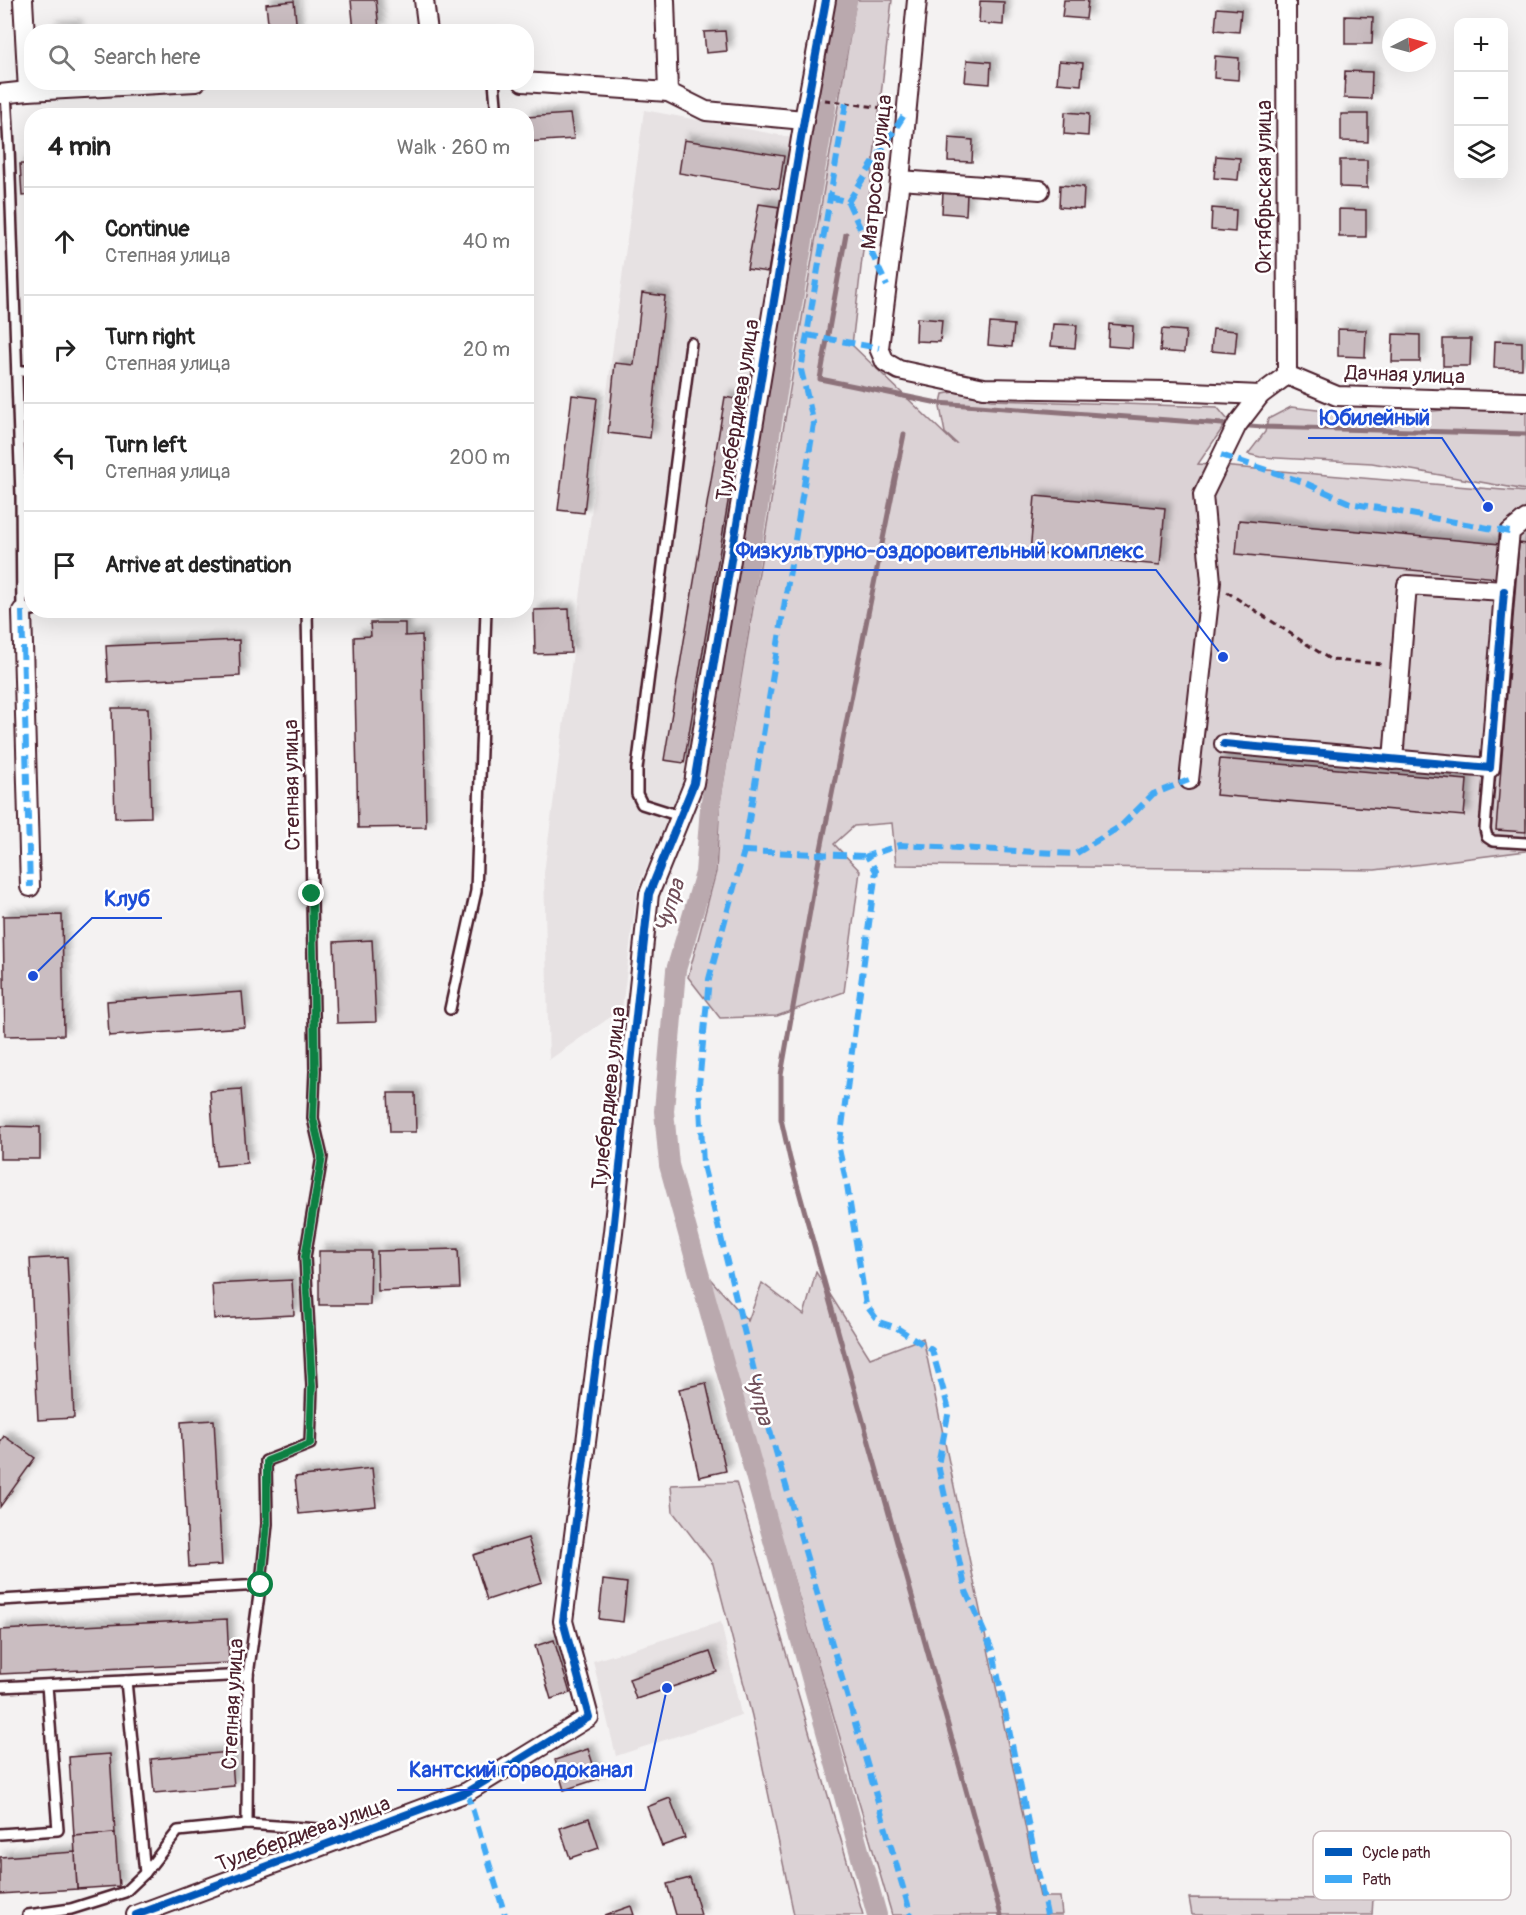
<!DOCTYPE html>
<html lang="en">
<head>
<meta charset="utf-8">
<style>
	body { margin:0; font-family:Pangolin,sans-serif; background:#f6f6f6; color:#222 }
	.controls { position:absolute; right:18px; top:18px; display:grid; overflow:hidden; border-radius:12px; box-shadow:0 6px 24px #0002 }
	.controls button { width:54px; height:54px; display:grid; place-items:center; padding:0; border:0; border-bottom:2px solid #e0e0e0; background:#fff; color:#222; font:30px sans-serif }
	.compass { position:absolute; left:1382px; top:18px; width:54px; height:54px; border-radius:50%; background:#fff; box-shadow:0 6px 24px #0002; rotate:84deg }
	.stop { position:absolute; width:18px; height:18px; margin:-14px; border:4px solid #0b8043; border-radius:50%; background:#fff }
	.stop.end { background:#0b8043; border-color:#fff; box-shadow:0 2px 6px #0008 }
	.list { margin:0; padding:0; list-style:none }
	h2 { display:flex; justify-content:space-between; align-items:center; height:78px; margin:0; padding:0 24px; font-size:26px }
	h2 small { font-size:20px; font-weight:400; color:#767676 }
	.list li { display:grid; grid-template-columns:39px 1fr auto; gap:18px; align-items:center; box-sizing:border-box; height:108px; padding:0 24px; border-top:2px solid #e0e0e0 }
	.list b { display:block; font-size:22px; white-space:nowrap }
	.list p { margin:0; font-size:20px; white-space:nowrap; color:#767676 }
	.list em { font-size:20px; font-style:normal; color:#767676 }
	.icon { flex:none; width:33px; height:33px; fill:none; stroke:currentColor; stroke-width:2; stroke-linecap:round; stroke-linejoin:round }
	.map { position:relative; flex:none; width:1526px; height:1915px; overflow:hidden }
	.search { position:absolute; background:#fff; box-shadow:0 6px 24px #0002; left:24px; top:24px; width:510px; height:66px; display:flex; align-items:center; gap:15px; box-sizing:border-box; padding:0 21px; border-radius:24px; color:#767676; font-size:22px }
	.panel { position:absolute; background:#fff; box-shadow:0 6px 24px #0002; left:24px; top:108px; width:510px; height:510px; border-radius:24px }
	.map>svg:first-child { display:block }
	.built { fill:#e7e2e3 }
	.green { fill:#dbd2d5; stroke:#927880; stroke-width:1.5 }
	.lines { fill:none; stroke-linecap:round; stroke-linejoin:round }
	.stream { stroke:#8d727a; stroke-width:5 }
	.canal { stroke:#baa9ae; stroke-width:20 }
	.building { fill:#cabdc1; stroke:#4a1f2b; stroke-width:1.5; filter:url(#shadow) }
	.lane-casing { stroke:#4a1f2b; stroke-width:14 }
	.street-casing { stroke:#4a1f2b; stroke-width:22 }
	.path { stroke:#4a1f2b; stroke-width:3; stroke-dasharray:6 4.5; stroke-linecap:butt }
	.lane { stroke:#fff; stroke-width:9 }
	.street { stroke:#fff; stroke-width:18 }
	.quiet { stroke:#3fa9f5; stroke-width:6; stroke-dasharray:12 6; stroke-linecap:butt }
	.cycleway-casing { stroke:#fff; stroke-width:11 }
	.cycleway { stroke:#0057b8; stroke-width:8 }
	.route { stroke:#0b8043; stroke-width:8 }
	.labels { text-anchor:middle; dominant-baseline:central; stroke-width:5; stroke-linejoin:round; paint-order:stroke }
	.street-label { font-size:21px; fill:#4a1f2b; stroke:#fff }
	.water-label { font-size:22px; font-style:italic; fill:#714f59; stroke:#fff }
	.key { fill:#fff; stroke:#c9bcbf; stroke-width:1.5 }
	.key-label { font-size:16px; fill:#4a1f2b }
	.leader { fill:none; stroke:#1d4ed8; stroke-width:2 }
	.callout-dot { fill:#1d4ed8; stroke:#fff; stroke-width:2 }
	.callout-label { font-size:22px; text-anchor:middle; font-weight:bold; fill:#1d4ed8; stroke:#fff; stroke-width:5; stroke-linejoin:round; paint-order:stroke }
</style>
</head>
<body>
<div class="map">
<svg width="1526" height="1915" viewBox="0 0 1526 1915">
	<defs>
		<filter id="shadow"><feDropShadow dx="5.5" dy="-5.5" stdDeviation="3" flood-color="#0004"/></filter>
	</defs>
	<rect width="100%" height="100%" fill="#f4f2f2"/>
	<filter id="ink" filterUnits="userSpaceOnUse"><feTurbulence type="fractalNoise" baseFrequency=".0167" numOctaves="2"/><feDisplacementMap in="SourceGraphic" scale="12" xChannelSelector="R" yChannelSelector="G"/><feConvolveMatrix kernelMatrix="1 2 1 2 8 2 1 2 1" color-interpolation-filters="sRGB"/></filter>
	<g filter="url(#ink)">
		<g class="built">
			<polygon points="644,110 795,138 683,782 637,890 622,1009 549,1060 544,873"/>
			<polygon points="721,1622 741,1715 616,1756 593,1661"/>
		</g>
		<g class="green">
			<polygon points="856,0 892,0 852,345 954,443 956,443 945,433 940,407 943,394 955,392 991,400 1217,407 1228,420 1198,464 1526,492 1526,851 1375,870 896,865 892,823 854,826 834,844 860,871 844,992 777,1016 720,1018 688,977 716,872 720,802"/>
			<polygon points="1291,407 1379,417 1471,407 1526,412 1526,490 1372,463 1260,457 1248,454 1265,432 1268,419"/>
			<polygon points="703,1271 748,1321 762,1283 804,1315 816,1272 870,1358 923,1338 1040,1897 1060,1897 1062,1915 892,1915"/>
			<polygon points="736,1482 863,1915 794,1915 752,1716 713,1564 673,1512 671,1485"/>
			<polygon points="1189,1898 1373,1899 1372,1915 1192,1915"/>
		</g>
		<g class="lines">
			<g class="stream">
				<polyline points="846,234 820,379 938,403 1263,427 1526,434"/>
				<polyline points="904,434 820,854 781,1075 781,1119 790,1159 1001,1915"/>
			</g>
			<g class="canal">
				<polyline points="829,93 847,0"/>
				<polyline points="826,107 768,446 710,807 705,873 676,970 664,1111 669,1165 877,1915"/>
			</g>
		</g>
		<g class="building">
			<polygon points="351,0 376,0 379,29 354,32"/>
			<polygon points="1064,0 1088,0 1086,19 1062,17"/>
			<polygon points="294,1 297,32 269,32 266,4"/>
			<polygon points="980,1 1004,2 1003,25 979,23"/>
			<polygon points="1217,8 1241,10 1239,32 1215,30"/>
			<polygon points="1345,16 1373,17 1372,44 1345,44"/>
			<polygon points="76,26 76,32 52,32 51,28"/>
			<polygon points="725,31 727,51 706,53 704,32"/>
			<polygon points="1215,56 1239,58 1238,80 1214,78"/>
			<polygon points="967,60 991,62 990,84 965,82"/>
			<polygon points="1059,61 1083,63 1081,85 1057,83"/>
			<polygon points="1345,71 1372,72 1371,99 1344,98"/>
			<polygon points="1065,112 1089,114 1088,136 1064,134"/>
			<polygon points="570,114 574,139 526,142 526,117"/>
			<polygon points="1341,114 1368,114 1368,142 1341,141"/>
			<polygon points="949,138 973,140 972,162 948,161"/>
			<polygon points="684,140 784,156 779,189 679,173"/>
			<polygon points="1216,156 1240,158 1238,180 1214,178"/>
			<polygon points="1340,160 1367,160 1367,188 1340,187"/>
			<polygon points="20,164 32,164 32,195 22,196"/>
			<polygon points="1060,185 1084,187 1083,209 1059,207"/>
			<polygon points="943,191 967,193 966,215 942,213"/>
			<polygon points="759,204 779,207 768,272 747,269"/>
			<polygon points="1212,208 1236,210 1235,232 1211,230"/>
			<polygon points="1339,209 1366,210 1366,237 1339,237"/>
			<polygon points="642,293 665,296 650,438 608,433 615,363 634,365"/>
			<polygon points="917,318 942,320 940,342 916,341"/>
			<polygon points="990,323 1014,325 1012,347 988,345"/>
			<polygon points="1053,324 1077,325 1075,348 1051,346"/>
			<polygon points="1109,324 1133,326 1132,348 1108,346"/>
			<polygon points="1162,329 1186,331 1184,353 1160,351"/>
			<polygon points="1213,329 1237,331 1235,353 1211,351"/>
			<polygon points="1338,329 1366,330 1365,357 1338,356"/>
			<polygon points="1393,334 1420,335 1420,362 1392,362"/>
			<polygon points="1443,339 1471,339 1470,366 1443,366"/>
			<polygon points="1495,341 1522,342 1522,369 1494,368"/>
			<polygon points="572,395 597,398 584,513 558,510"/>
			<polygon points="725,397 745,401 684,763 664,760"/>
			<polygon points="1035,496 1165,508 1160,565 1030,553"/>
			<polygon points="1239,520 1500,544 1498,578 1236,554"/>
			<polygon points="1519,543 1526,544 1526,832 1496,830"/>
			<polygon points="569,609 571,653 535,654 534,610"/>
			<polygon points="370,623 405,623 405,636 422,635 426,827 358,828 354,637 371,636"/>
			<polygon points="239,640 240,676 108,682 106,646"/>
			<polygon points="112,708 148,708 151,817 115,818"/>
			<polygon points="1220,759 1467,780 1464,816 1216,795"/>
			<polygon points="62,915 64,1035 5,1036 3,916"/>
			<polygon points="372,940 376,1022 337,1023 334,942"/>
			<polygon points="242,992 245,1027 109,1036 107,1001"/>
			<polygon points="241,1089 247,1163 216,1166 210,1091"/>
			<polygon points="388,1093 415,1093 416,1132 390,1132"/>
			<polygon points="0,1126 40,1127 40,1159 0,1159"/>
			<polygon points="458,1249 460,1288 378,1291 377,1251"/>
			<polygon points="319,1251 371,1251 370,1305 319,1305"/>
			<polygon points="67,1257 74,1418 38,1420 30,1259"/>
			<polygon points="292,1280 294,1315 214,1319 212,1284"/>
			<polygon points="706,1383 726,1471 699,1477 679,1389"/>
			<polygon points="214,1420 222,1565 189,1567 181,1422"/>
			<polygon points="4,1436 35,1458 0,1507 0,1442"/>
			<polygon points="372,1468 376,1506 299,1514 295,1477"/>
			<polygon points="528,1538 542,1582 487,1600 473,1555"/>
			<polygon points="603,1580 627,1583 623,1622 599,1619"/>
			<polygon points="227,1619 229,1663 0,1674 0,1630"/>
			<polygon points="554,1640 570,1693 551,1699 535,1646"/>
			<polygon points="710,1652 717,1672 636,1699 629,1679"/>
			<polygon points="588,1749 598,1779 564,1790 555,1760"/>
			<polygon points="231,1752 234,1786 154,1793 151,1759"/>
			<polygon points="110,1754 115,1833 74,1836 69,1757"/>
			<polygon points="670,1798 685,1838 662,1846 647,1807"/>
			<polygon points="589,1818 599,1848 570,1858 560,1828"/>
			<polygon points="115,1833 119,1886 77,1889 74,1836"/>
			<polygon points="75,1852 77,1889 0,1894 0,1857"/>
			<polygon points="690,1878 701,1915 676,1915 667,1884"/>
			<polygon points="631,1906 634,1915 605,1915"/>
		</g>
		<g class="lines">
			<g class="lane-casing">
				<g id="lane">
					<polyline points="494,82 497,116"/>
					<polyline points="6,93 9,147 21,495 22,611 33,610"/>
					<polyline points="17,371 32,371"/>
					<polyline points="1490,768 1485,829 1487,837 1493,841 1526,843"/>
					<polyline points="680,816 642,804 637,794 637,769 691,343"/>
					<polyline points="450,1009 476,891 486,610"/>
					<polyline points="0,1600 261,1585"/>
					<polyline points="126,1681 145,1873"/>
					<polyline points="0,1687 248,1675"/>
					<polyline points="247,1824 248,1675 262,1573 267,1524 266,1461 310,1444 312,1386 305,1257 322,1157 313,1118 315,1071 307,610"/>
					<polyline points="0,1834 58,1830 47,1685"/>
					<polyline points="28,1915 71,1909 125,1892 145,1873 178,1831 247,1824 348,1831"/>
				</g>
			</g>
			<g class="street-casing">
				<g id="street">
					<polyline points="23,0 28,91"/>
					<polyline points="424,0 428,32"/>
					<polyline points="665,0 668,92"/>
					<polyline points="917,0 900,180 879,348 885,362 899,370 984,388 1169,391 1260,395 1287,375"/>
					<polyline points="1286,0 1287,375"/>
					<polyline points="523,82 668,92 706,111 804,120"/>
					<polyline points="0,94 28,91 196,82"/>
					<polyline points="900,180 1040,190"/>
					<polyline points="1287,375 1337,396 1526,402"/>
					<polyline points="22,611 30,887"/>
					<polyline points="1224,744 1490,768 1504,591"/>
					<polyline points="1393,760 1407,585 1504,591 1510,532 1526,519"/>
					<polyline points="1189,780 1211,582 1203,495 1237,425 1260,395"/>
					<polyline points="136,1915 467,1792 589,1717 563,1621 613,1232 649,894 694,783 804,120 826,0"/>
				</g>
			</g>
			<g class="path">
				<polyline points="825,100 890,109"/>
				<polyline points="1227,592 1331,660 1383,664"/>
			</g>
			<use href="#lane" class="lane"/>
			<use href="#street" class="street"/>
			<g class="quiet">
				<polyline points="846,103 801,370 814,424 744,851 709,979 699,1085 703,1165 763,1407 911,1915"/>
				<polyline points="830,197 848,202 887,286"/>
				<polyline points="848,202 906,112"/>
				<polyline points="807,335 879,348"/>
				<polyline points="1221,455 1303,482 1350,503 1510,532"/>
				<polyline points="22,611 30,887"/>
				<polyline points="744,851 867,856"/>
				<polyline points="467,1792 505,1915"/>
				<polyline points="1047,1915 993,1652 966,1591 938,1465 949,1410 932,1350 897,1328 879,1322 866,1305 847,1185 839,1149 876,871 867,856 900,845 1075,854 1121,826 1153,794 1189,780"/>
			</g>
			<g class="cycleway-casing">
				<g id="cycleway">
					<polyline points="1224,744 1490,768 1504,591"/>
					<polyline points="136,1915 467,1792 589,1717 563,1621 613,1232 649,894 694,783 804,120 826,0"/>
				</g>
			</g>
			<use href="#cycleway" class="cycleway"/>
		</g>
	</g>
	<g class="lines" filter="url(#ink)">
		<polyline class="route" points="261,1585 267,1524 267,1461 310,1444 312,1386 305,1257 322,1157 313,1118 315,1071 312,894"/>
	</g>
	<g class="labels">
		<g class="street-label">
			<text transform="translate(877 172) rotate(-84)">Матросова улица</text>
			<text transform="translate(1264 187) rotate(-90)">Октябрьская улица</text>
			<text transform="translate(1405 375) rotate(2)">Дачная улица</text>
			<text transform="translate(738 410) rotate(-81)">Тулебердиева улица</text>
			<text transform="translate(292 785) rotate(-91)">Степная улица</text>
			<text transform="translate(609 1098) rotate(-84)">Тулебердиева улица</text>
			<text transform="translate(233 1704) rotate(-87)">Степная улица</text>
			<text transform="translate(303 1834) rotate(-20)">Тулебердиева улица</text>
		</g>
		<g class="water-label">
			<text transform="translate(670 906) rotate(-73)">Чупра</text>
			<text transform="translate(759 1398) rotate(75)">Чупра</text>
		</g>
	</g>
	<rect x="1313" y="1831" width="198" height="69" rx="9" class="key"/>
	<rect x="1325" y="1848" width="27" height="8" fill="#0057b8"/>
	<rect x="1325" y="1875" width="27" height="8" fill="#3fa9f5"/>
	<g class="key-label">
		<text x="1362" y="1858">Cycle path</text>
		<text x="1362" y="1885">Path</text>
	</g>
	<path class="leader" d="M1488 507L1442 438H1308M1223 657L1156 570H724M33 976L92 918H162M667 1688L645 1790H397"/>
	<g class="callout-dot">
		<circle cx="1488" cy="507" r="6"/>
		<circle cx="1223" cy="657" r="6"/>
		<circle cx="33" cy="976" r="6"/>
		<circle cx="667" cy="1688" r="6"/>
	</g>
	<g class="callout-label">
		<text x="1375" y="425">Юбилейный</text>
		<text x="940" y="558">Физкультурно-оздоровительный комплекс</text>
		<text x="127" y="906">Клуб</text>
		<text x="521" y="1777">Кантский горводоканал</text>
	</g>
</svg>
<div class="controls">
<button>+</button>
<button>−</button>
<button><svg class="icon" aria-label="layers" viewBox="0 0 24 24"><path d="M12 4l9 5-9 5-9-5zM3 14l9 5 9-5"/></svg></button>
</div>
<svg class="compass" viewBox="-18 -18 36 36"><path d="M0-13l5 13h-10z" fill="#e53935"/><path d="M0 13l5-13h-10z" fill="#767676"/></svg>
<div class="stop" style="left:261px;top:1585px"></div>
<div class="stop end" style="left:312px;top:894px"></div>
<div class="search"><svg class="icon" aria-label="search" viewBox="0 0 24 24"><circle cx="10" cy="10" r="6"/><path d="M15 15l6 6"/></svg>Search here</div>
<section class="panel">
<h2>4 min<small>Walk · 260 m</small></h2>
<ul class="list">
<li><svg class="icon" aria-label="ahead" viewBox="0 0 24 24"><path d="M12 20V5M6 11l6-6 6 6"/></svg><div><b>Continue</b><p>Степная улица</p></div><em>40 m</em></li>
<li><svg class="icon" aria-label="right" viewBox="0 0 24 24"><path d="M7 20v-9h11M14 6l5 5-5 5"/></svg><div><b>Turn right</b><p>Степная улица</p></div><em>20 m</em></li>
<li><svg class="icon" aria-label="left" viewBox="0 0 24 24"><path d="M17 20v-9H6M10 6l-5 5 5 5"/></svg><div><b>Turn left</b><p>Степная улица</p></div><em>200 m</em></li>
<li><svg class="icon" aria-label="arrive" viewBox="0 0 24 24"><path d="M6 21V4h12l-3 4 3 4H6"/></svg><div><b>Arrive at destination</b></div></li>
</ul>
</section>
</div>
</body>
</html>
